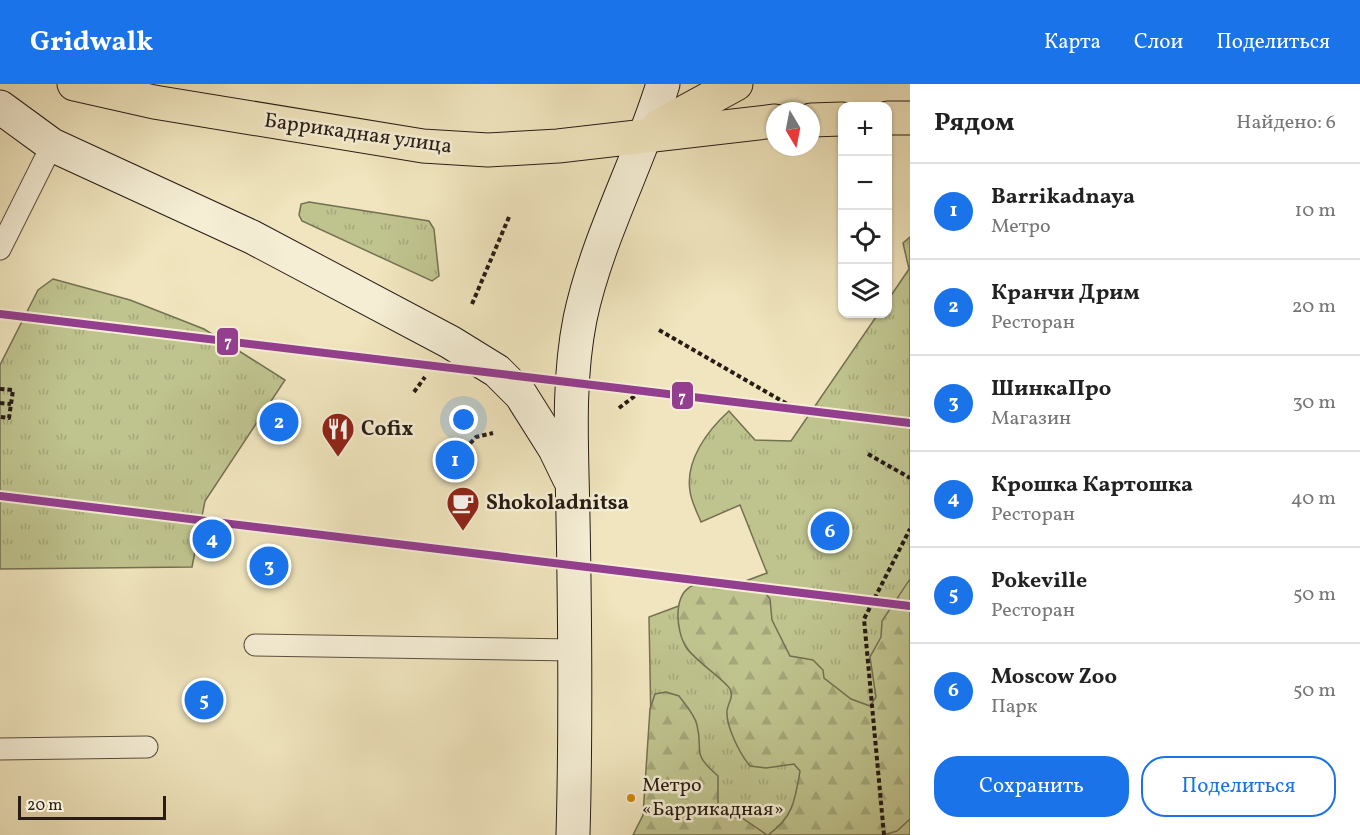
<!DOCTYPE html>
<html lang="ru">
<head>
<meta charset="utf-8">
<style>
	body { margin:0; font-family:Vollkorn,serif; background:#f6f6f6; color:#222 }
	.controls { position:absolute; right:18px; top:18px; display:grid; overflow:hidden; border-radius:12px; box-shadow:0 2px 4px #0004 }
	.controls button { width:54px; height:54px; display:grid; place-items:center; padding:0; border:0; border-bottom:2px solid #e0e0e0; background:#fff; color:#222; font:30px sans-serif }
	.compass { position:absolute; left:766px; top:18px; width:54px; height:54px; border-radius:50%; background:#fff; box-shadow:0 2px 4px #0004; rotate:170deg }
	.scale { position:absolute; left:18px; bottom:15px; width:148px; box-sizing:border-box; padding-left:6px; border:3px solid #281c15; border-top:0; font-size:16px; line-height:21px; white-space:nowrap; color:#281c15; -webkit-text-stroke:4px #f5eed5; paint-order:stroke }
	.you { position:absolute; left:464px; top:336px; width:21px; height:21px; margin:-15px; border:4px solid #fff; border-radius:50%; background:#1a73e8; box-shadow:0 0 0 9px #1a73e833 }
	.badge { display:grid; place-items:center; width:39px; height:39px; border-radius:50%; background:#1a73e8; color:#fff; font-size:20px; font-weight:700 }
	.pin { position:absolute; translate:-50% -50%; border:3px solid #fff; box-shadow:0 2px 6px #0006 }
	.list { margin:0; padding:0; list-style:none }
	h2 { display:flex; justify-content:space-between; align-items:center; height:78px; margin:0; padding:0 24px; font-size:26px }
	h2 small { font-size:20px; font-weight:400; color:#767676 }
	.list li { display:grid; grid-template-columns:39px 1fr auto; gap:18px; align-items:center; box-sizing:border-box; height:96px; padding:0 24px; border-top:2px solid #e0e0e0 }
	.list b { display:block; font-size:22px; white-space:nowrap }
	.list p { margin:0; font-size:20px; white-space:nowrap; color:#767676 }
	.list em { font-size:20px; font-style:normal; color:#767676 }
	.actions { display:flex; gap:12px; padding:18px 24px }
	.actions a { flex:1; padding:14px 0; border:2px solid #1a73e8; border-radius:24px; text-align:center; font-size:21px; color:#1a73e8 }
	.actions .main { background:#1a73e8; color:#fff }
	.icon { flex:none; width:33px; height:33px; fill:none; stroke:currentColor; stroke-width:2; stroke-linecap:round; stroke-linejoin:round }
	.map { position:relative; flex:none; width:910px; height:751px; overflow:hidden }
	header { display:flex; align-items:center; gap:36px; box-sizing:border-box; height:84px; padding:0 30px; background:#1a73e8; color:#fff }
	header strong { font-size:28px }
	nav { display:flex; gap:33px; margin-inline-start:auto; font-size:21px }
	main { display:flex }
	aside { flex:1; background:#fff }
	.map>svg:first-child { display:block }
	.grass { fill:url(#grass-tufts); stroke:#747052; stroke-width:1.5 }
	.forest { fill:url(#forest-firs); stroke:#747052; stroke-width:1.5 }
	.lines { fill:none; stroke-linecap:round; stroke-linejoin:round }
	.lane-casing { stroke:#5a4e3f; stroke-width:23 }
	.secondary-casing { stroke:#281c15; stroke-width:35 }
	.primary-casing { stroke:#281c15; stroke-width:35 }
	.path { stroke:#281c15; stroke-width:4; stroke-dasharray:4.5 3; stroke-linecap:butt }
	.lane { stroke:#f5eed5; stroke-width:21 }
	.secondary { stroke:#f5eed5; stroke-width:33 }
	.primary { stroke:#f0e5be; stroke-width:33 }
	.metro-1-casing { stroke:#f5eed5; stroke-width:12 }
	.metro-1 { stroke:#943e90; stroke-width:8 }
	.bus-dot { fill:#ce8a04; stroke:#f5eed5; stroke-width:2 }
	.labels { text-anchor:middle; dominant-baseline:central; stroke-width:5; stroke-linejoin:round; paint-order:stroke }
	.bus-label { font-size:20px; fill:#281c15; stroke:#f5eed5; text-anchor:start }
	.street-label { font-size:21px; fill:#281c15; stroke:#f5eed5 }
	.poi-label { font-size:21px; font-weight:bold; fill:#281c15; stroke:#f5eed5; text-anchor:start }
	.line-badge { stroke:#f5eed5; stroke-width:2 }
	.badge-label { font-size:16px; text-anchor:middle; font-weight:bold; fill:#fff }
</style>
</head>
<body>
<header>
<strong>Gridwalk</strong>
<nav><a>Карта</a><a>Слои</a><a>Поделиться</a></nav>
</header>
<main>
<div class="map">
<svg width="910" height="751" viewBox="0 0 910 751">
	<defs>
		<pattern id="grass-tufts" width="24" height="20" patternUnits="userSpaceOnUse" patternTransform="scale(1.5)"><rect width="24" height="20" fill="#bfc38e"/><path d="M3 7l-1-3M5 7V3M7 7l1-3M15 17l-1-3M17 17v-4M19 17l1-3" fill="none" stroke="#a4a77a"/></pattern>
		<pattern id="forest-firs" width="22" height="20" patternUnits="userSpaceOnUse" patternTransform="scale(1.5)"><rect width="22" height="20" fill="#bfc38e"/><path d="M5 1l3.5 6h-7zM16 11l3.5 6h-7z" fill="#a4a77a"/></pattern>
	</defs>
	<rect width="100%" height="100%" fill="#f0e5be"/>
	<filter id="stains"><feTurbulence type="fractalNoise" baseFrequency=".00333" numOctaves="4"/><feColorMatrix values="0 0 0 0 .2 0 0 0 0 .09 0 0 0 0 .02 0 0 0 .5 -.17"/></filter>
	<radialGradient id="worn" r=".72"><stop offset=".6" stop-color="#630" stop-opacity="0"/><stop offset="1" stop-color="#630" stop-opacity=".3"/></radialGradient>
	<g class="grass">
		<polygon points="309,118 429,137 434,145 439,192 432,197 302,137 299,131 301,120"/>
		<path d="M910,153V751H653L649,533L767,489L740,421L701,438C697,428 691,417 690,407C685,376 708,346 729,327L755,356L791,357L878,230H888V216L909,185L903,159Z"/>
		<polygon points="53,195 130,216 204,245 285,296 205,417 192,483 0,485 0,281 38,206"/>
	</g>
	<g class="forest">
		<path d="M726,495L760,502L770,515L772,536L790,572L813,576L823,586L824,594L851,615L870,622L876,613L870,573L881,553L882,537L910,495V735L897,747L883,751H768C793,733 795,717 800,687L794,680L766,684L750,682C740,670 726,643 727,627C728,618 734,614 730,605C725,596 694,576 686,563C676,547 672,509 694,501C703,497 716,497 726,495Z"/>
		<path d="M666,608L679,612C685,620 695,631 697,641C704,670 690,667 718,692V725L722,732L742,734L767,751H633L643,731L650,625L655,610Z"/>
	</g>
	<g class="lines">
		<g class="lane-casing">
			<g id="lane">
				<polyline points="0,165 52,61"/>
				<polyline points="255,561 574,566"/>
				<polyline points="0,665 147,663"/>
			</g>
		</g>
		<g class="secondary-casing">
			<g id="secondary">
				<polyline points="0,23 52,61 252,153 450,258 497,287 521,311 555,365 569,394"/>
				<path d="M573,751C576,645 575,539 573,434C572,367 567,301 580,235C597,154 639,79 663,0"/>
			</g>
		</g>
		<g class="primary-casing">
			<g id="primary">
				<polyline points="74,0 154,18 423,62 488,66 558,62 775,37"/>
				<polyline points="888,34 910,34"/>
				<polyline points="811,36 842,35"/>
				<polyline points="659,42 736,0"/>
			</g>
		</g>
		<g class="path">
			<polyline points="472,220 509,133"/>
			<polyline points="659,246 808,332"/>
			<polyline points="0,305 13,306 9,334 0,333"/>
			<polyline points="414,308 425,293"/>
			<polyline points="0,319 11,320"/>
			<polyline points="619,324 640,308"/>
			<polyline points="868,370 910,394"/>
			<polyline points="455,376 476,353 493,349"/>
			<polyline points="884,751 864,535 910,445"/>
		</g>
		<use href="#lane" class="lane"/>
		<use href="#secondary" class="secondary"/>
		<use href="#primary" class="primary"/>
		<g class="metro-1-casing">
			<g id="metro-1">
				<polyline points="0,230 910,339"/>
				<polyline points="0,412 910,522"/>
			</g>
		</g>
		<use href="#metro-1" class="metro-1"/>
	</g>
	<defs>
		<g id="restaurant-pin" transform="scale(1.725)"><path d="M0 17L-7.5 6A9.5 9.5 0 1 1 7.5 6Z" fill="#8f2418" stroke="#f5eed5"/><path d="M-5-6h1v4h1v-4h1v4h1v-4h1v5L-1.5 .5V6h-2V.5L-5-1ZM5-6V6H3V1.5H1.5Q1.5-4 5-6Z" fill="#fff"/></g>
		<g id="cafe-pin" transform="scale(1.725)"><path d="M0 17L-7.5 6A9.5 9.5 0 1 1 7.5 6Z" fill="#8f2418" stroke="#f5eed5"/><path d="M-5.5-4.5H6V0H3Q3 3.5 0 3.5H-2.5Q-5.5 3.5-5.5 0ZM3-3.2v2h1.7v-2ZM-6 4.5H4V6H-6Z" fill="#fff"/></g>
	</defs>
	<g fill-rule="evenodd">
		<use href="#restaurant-pin" x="338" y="345"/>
		<use href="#cafe-pin" x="463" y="419"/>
	</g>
	<circle class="bus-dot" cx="631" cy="714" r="5"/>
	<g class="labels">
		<g class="bus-label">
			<text x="642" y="702">Метро<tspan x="642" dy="24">«Баррикадная»</tspan></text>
		</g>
		<g class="street-label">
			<text transform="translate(358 50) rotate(8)">Баррикадная улица</text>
		</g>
		<g class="poi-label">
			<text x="361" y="345">Cofix</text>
			<text x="486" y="419">Shokoladnitsa</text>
		</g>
	</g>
	<g class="line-badge">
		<rect x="216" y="243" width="23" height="29" rx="6" fill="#943e90"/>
		<rect x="671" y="297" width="23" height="29" rx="6" fill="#943e90"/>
	</g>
	<g class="badge-label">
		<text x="228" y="263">7</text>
		<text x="682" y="318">7</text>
	</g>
	<rect width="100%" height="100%" filter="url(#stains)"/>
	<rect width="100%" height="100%" fill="url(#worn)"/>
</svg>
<div class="controls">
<button>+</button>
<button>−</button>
<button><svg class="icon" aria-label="locate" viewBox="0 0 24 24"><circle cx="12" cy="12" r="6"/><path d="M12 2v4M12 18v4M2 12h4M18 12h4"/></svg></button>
<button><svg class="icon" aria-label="layers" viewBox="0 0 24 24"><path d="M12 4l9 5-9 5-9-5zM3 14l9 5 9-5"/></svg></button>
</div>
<svg class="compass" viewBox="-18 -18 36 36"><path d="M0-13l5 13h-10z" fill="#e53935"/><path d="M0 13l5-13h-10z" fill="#767676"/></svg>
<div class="scale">20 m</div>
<div class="you"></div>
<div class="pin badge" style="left:455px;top:376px">1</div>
<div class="pin badge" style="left:279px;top:338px">2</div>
<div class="pin badge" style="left:269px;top:482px">3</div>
<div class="pin badge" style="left:212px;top:455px">4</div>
<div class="pin badge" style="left:204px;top:616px">5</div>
<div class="pin badge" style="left:830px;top:447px">6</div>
</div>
<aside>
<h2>Рядом<small>Найдено: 6</small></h2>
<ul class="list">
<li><span class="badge">1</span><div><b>Barrikadnaya</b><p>Метро</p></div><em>10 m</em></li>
<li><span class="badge">2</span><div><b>Кранчи Дрим</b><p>Ресторан</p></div><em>20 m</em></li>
<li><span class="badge">3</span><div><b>ШинкаПро</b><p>Магазин</p></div><em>30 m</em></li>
<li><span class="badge">4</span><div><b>Крошка Картошка</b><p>Ресторан</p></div><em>40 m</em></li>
<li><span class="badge">5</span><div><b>Pokeville</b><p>Ресторан</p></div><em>50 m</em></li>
<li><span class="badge">6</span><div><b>Moscow Zoo</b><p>Парк</p></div><em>50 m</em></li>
</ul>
<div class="actions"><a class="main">Сохранить</a><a>Поделиться</a></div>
</aside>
</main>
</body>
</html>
